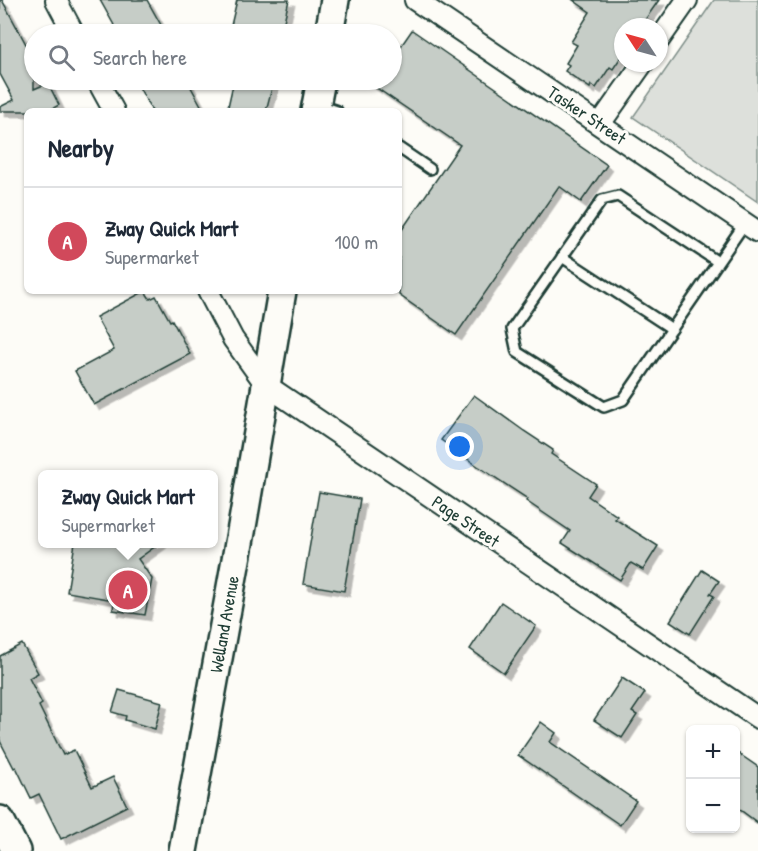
<!DOCTYPE html>
<html lang="en">
<head>
<meta charset="utf-8">
<style>
	body { margin:0; font-family:"Patrick Hand",sans-serif; background:#f2f2f3; color:#1f2937 }
	.controls { position:absolute; right:18px; bottom:18px; display:grid; overflow:hidden; border-radius:9px; box-shadow:0 2px 4px #0004 }
	.controls button { width:54px; height:54px; display:grid; place-items:center; padding:0; border:0; border-bottom:2px solid #e0e1e3; background:#fff; color:#1f2937; font:30px sans-serif }
	.compass { position:absolute; left:614px; top:18px; width:54px; height:54px; border-radius:50%; background:#fff; box-shadow:0 2px 4px #0004; rotate:306deg }
	.you { position:absolute; left:460px; top:447px; width:21px; height:21px; margin:-15px; border:4px solid #fff; border-radius:50%; background:#1a73e8; box-shadow:0 0 0 9px #1a73e833 }
	.badge { display:grid; place-items:center; width:39px; height:39px; border-radius:50%; background:#d1495b; color:#fff; font-size:20px; font-weight:700 }
	.pin { position:absolute; translate:-50% -50%; border:3px solid #fff; box-shadow:0 2px 6px #0006 }
	.popup { position:absolute; left:38px; top:470px; width:180px; height:78px; box-sizing:border-box; display:grid; place-content:center; border-radius:9px; background:#fff; filter:drop-shadow(0 2px 4px #0005); font-size:20px; white-space:nowrap; color:#747a83 }
	.popup b { font-size:22px; color:#1f2937 }
	.popup::after { content:''; position:absolute; left:50%; top:100%; margin-left:-12px; border:12px solid transparent; border-top-color:#fff }
	.list { margin:0; padding:0; list-style:none }
	h2 { display:flex; justify-content:space-between; align-items:center; height:78px; margin:0; padding:0 24px; font-size:26px }
	h2 small { font-size:20px; font-weight:400; color:#747a83 }
	.list li { display:grid; grid-template-columns:39px 1fr auto; gap:18px; align-items:center; box-sizing:border-box; height:108px; padding:0 24px; border-top:2px solid #e0e1e3 }
	.list b { display:block; font-size:22px; white-space:nowrap }
	.list p { margin:0; font-size:20px; white-space:nowrap; color:#747a83 }
	.list em { font-size:20px; font-style:normal; color:#747a83 }
	.icon { flex:none; width:33px; height:33px; fill:none; stroke:currentColor; stroke-width:2; stroke-linecap:round; stroke-linejoin:round }
	.map { position:relative; flex:none; width:758px; height:851px; overflow:hidden }
	.search { position:absolute; background:#fff; box-shadow:0 2px 4px #0004; left:24px; top:24px; width:378px; height:66px; display:flex; align-items:center; gap:15px; box-sizing:border-box; padding:0 21px; border-radius:33px; color:#747a83; font-size:22px }
	.panel { position:absolute; background:#fff; box-shadow:0 2px 4px #0004; left:24px; top:108px; width:378px; height:186px; border-radius:9px }
	.map>svg:first-child { display:block }
	.green { fill:#dde0db; stroke:#7e8e88; stroke-width:1.5 }
	.building { fill:#c6cdc7; stroke:#1f3d34; stroke-width:1.5; filter:url(#shadow) }
	.lines { fill:none; stroke-linecap:round; stroke-linejoin:round }
	.lane-casing { stroke:#1f3d34; stroke-width:14 }
	.street-casing { stroke:#1f3d34; stroke-width:24 }
	.secondary-casing { stroke:#1f3d34; stroke-width:32 }
	.lane { stroke:#fdfcf7; stroke-width:9 }
	.street { stroke:#fdfcf7; stroke-width:20 }
	.secondary { stroke:#fdfcf7; stroke-width:27 }
	.labels { text-anchor:middle; dominant-baseline:central; stroke-width:6; stroke-linejoin:round; paint-order:stroke }
	.street-label { font-size:18px; fill:#1f3d34; stroke:#fdfcf7 }
</style>
</head>
<body>
<div class="map">
<svg width="758" height="851" viewBox="0 0 758 851">
	<defs>
		<filter id="shadow"><feDropShadow dx="5.5" dy="5.5" stdDeviation="0" flood-color="#0004"/></filter>
	</defs>
	<rect width="100%" height="100%" fill="#fdfcf7"/>
	<filter id="ink" filterUnits="userSpaceOnUse"><feTurbulence type="fractalNoise" baseFrequency=".0167" numOctaves="2"/><feDisplacementMap in="SourceGraphic" scale="12" xChannelSelector="R" yChannelSelector="G"/><feConvolveMatrix kernelMatrix="1 2 1 2 8 2 1 2 1" color-interpolation-filters="sRGB"/></filter>
	<g filter="url(#ink)">
		<polygon class="green" points="714,0 758,0 758,202 633,117"/>
		<g class="building">
			<polygon points="0,0 2,0 34,59 34,89 48,83 59,105 48,111 0,111 0,107 14,100 0,74"/>
			<polygon points="100,0 147,0 166,34 119,34"/>
			<polygon points="237,0 289,0 281,34 229,34"/>
			<polygon points="573,0 659,0 640,27 623,27 623,54 613,69 610,67 596,88 591,85 590,88 565,71 569,65 566,63 577,45 571,42 590,12"/>
			<polygon points="412,30 607,165 581,202 559,186 456,335 399,295 399,234 460,145 365,80 392,80 392,59"/>
			<polygon points="154,80 187,80 204,111 152,111 139,87"/>
			<polygon points="234,80 274,80 266,111 227,111"/>
			<polygon points="145,291 150,299 156,296 170,321 172,320 190,354 94,405 75,371 114,350 96,317"/>
			<polygon points="474,395 524,431 553,450 551,454 596,484 588,496 617,516 615,519 658,546 643,570 631,563 620,580 581,555 562,543 570,531 526,501 528,499 479,467 441,440"/>
			<polygon points="319,492 360,499 344,591 303,584"/>
			<polygon points="75,543 160,543 138,559 152,579 145,615 113,610 114,600 67,592"/>
			<polygon points="702,570 719,581 710,594 714,596 690,634 670,621"/>
			<polygon points="501,602 536,626 504,673 470,649"/>
			<polygon points="22,644 38,673 29,678 42,704 39,706 63,755 74,750 92,787 113,777 127,806 61,839 39,794 31,798 16,767 14,768 0,741 0,656"/>
			<polygon points="622,678 645,693 632,712 637,715 622,738 594,720"/>
			<polygon points="119,690 162,702 155,729 125,720 126,716 112,712"/>
			<polygon points="541,722 556,733 550,742 636,801 620,825 518,755"/>
			<polygon points="735,751 758,767 758,823 735,806"/>
		</g>
		<g class="lines">
			<g class="lane-casing">
				<g id="lane">
					<polyline points="319,105 337,111"/>
					<polyline points="399,148 430,169"/>
					<polyline points="562,257 672,329"/>
					<polyline points="718,262 618,196 602,200 512,329 517,352 604,407 623,400 745,223"/>
				</g>
			</g>
			<g class="street-casing">
				<g id="street">
					<polyline points="56,0 74,34"/>
					<polyline points="415,0 758,232"/>
					<polyline points="659,40 687,0"/>
					<polyline points="97,80 114,111"/>
					<polyline points="600,124 643,63"/>
					<polyline points="208,291 233,339 266,385 758,718"/>
				</g>
			</g>
			<g class="secondary-casing">
				<g id="secondary">
					<polyline points="329,34 335,0"/>
					<polyline points="315,111 321,80"/>
					<polyline points="0,820 16,851"/>
					<polyline points="183,851 243,521 282,291"/>
				</g>
			</g>
			<use href="#lane" class="lane"/>
			<use href="#street" class="street"/>
			<use href="#secondary" class="secondary"/>
		</g>
	</g>
	<g class="labels">
		<g class="street-label">
			<text transform="translate(587 115) rotate(34)">Tasker Street</text>
			<text transform="translate(466 521) rotate(34)">Page Street</text>
			<text transform="translate(224 624) rotate(-80)">Welland Avenue</text>
		</g>
	</g>
</svg>
<div class="controls">
<button>+</button>
<button>−</button>
</div>
<svg class="compass" viewBox="-18 -18 36 36"><path d="M0-13l5 13h-10z" fill="#e53935"/><path d="M0 13l5-13h-10z" fill="#747a83"/></svg>
<div class="you"></div>
<div class="pin badge" style="left:128px;top:590px">A</div>
<div class="popup"><b>Zway Quick Mart</b>Supermarket</div>
<div class="search"><svg class="icon" aria-label="search" viewBox="0 0 24 24"><circle cx="10" cy="10" r="6"/><path d="M15 15l6 6"/></svg>Search here</div>
<section class="panel">
<h2>Nearby<small></small></h2>
<ul class="list">
<li><span class="badge">A</span><div><b>Zway Quick Mart</b><p>Supermarket</p></div><em>100 m</em></li>
</ul>
</section>
</div>
</body>
</html>
